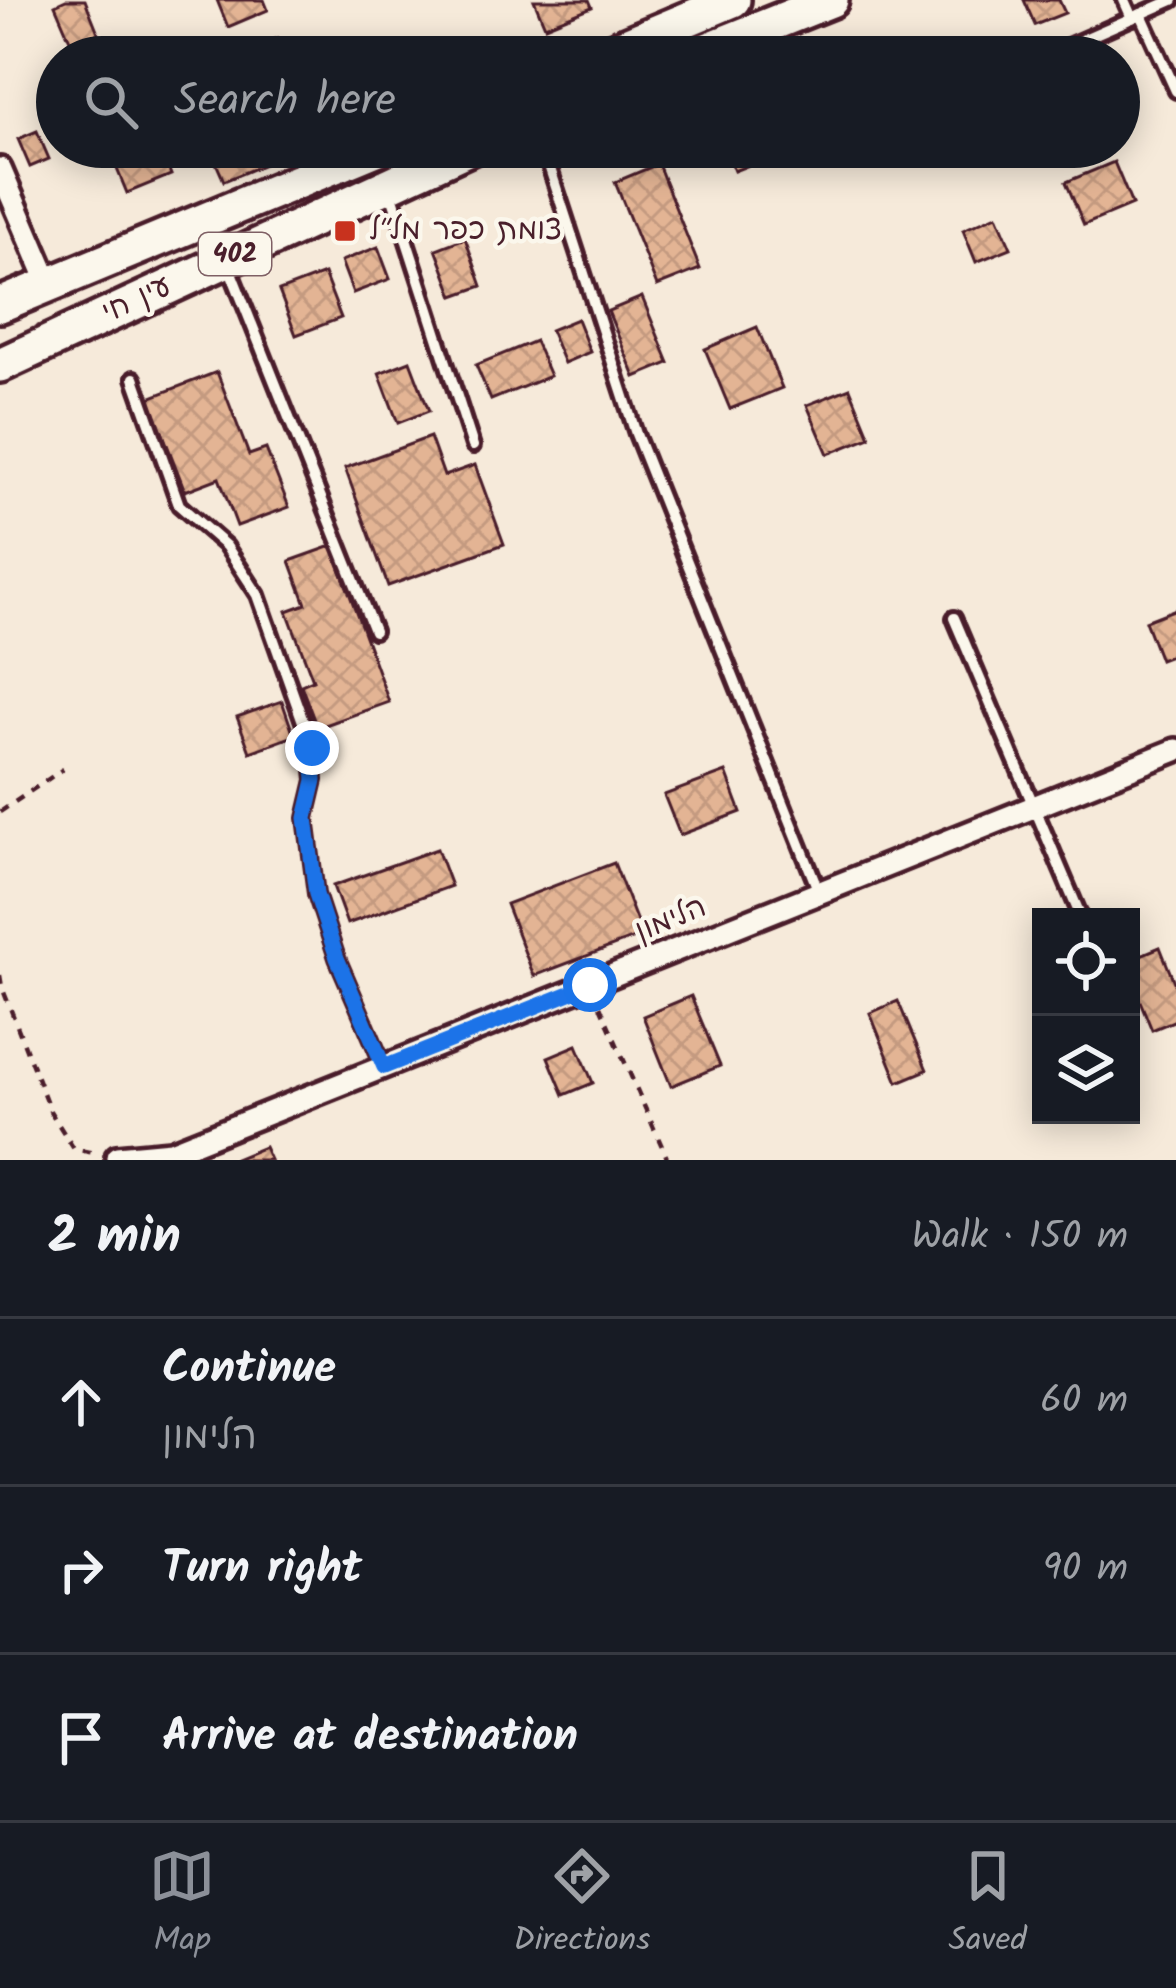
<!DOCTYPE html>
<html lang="en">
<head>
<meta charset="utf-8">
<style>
	body { margin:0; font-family:Kalam,"Playpen Sans Hebrew",sans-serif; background:#242831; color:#f1f3f6 }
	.controls { position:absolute; right:36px; bottom:36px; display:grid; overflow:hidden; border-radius:0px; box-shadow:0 6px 30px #0003 }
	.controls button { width:108px; height:108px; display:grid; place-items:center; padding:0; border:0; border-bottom:3px solid #363941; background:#171b24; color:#f1f3f6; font:60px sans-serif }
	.stop { position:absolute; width:36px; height:36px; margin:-27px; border:9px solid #1a73e8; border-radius:50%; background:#fff }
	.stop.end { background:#1a73e8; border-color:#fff; box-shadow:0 3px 12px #0008 }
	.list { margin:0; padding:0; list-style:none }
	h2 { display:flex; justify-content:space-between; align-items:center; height:156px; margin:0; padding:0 48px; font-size:51px }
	h2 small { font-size:39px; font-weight:400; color:#9ea1a6 }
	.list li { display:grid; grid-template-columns:78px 1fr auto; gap:36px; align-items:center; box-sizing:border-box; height:168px; padding:0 48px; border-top:3px solid #363941 }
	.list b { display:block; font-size:45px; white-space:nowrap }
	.list p { margin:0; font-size:39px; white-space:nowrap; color:#9ea1a6 }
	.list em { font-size:39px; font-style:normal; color:#9ea1a6 }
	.icon { flex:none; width:66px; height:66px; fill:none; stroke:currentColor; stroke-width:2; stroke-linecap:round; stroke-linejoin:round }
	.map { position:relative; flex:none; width:1176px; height:1160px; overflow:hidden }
	.search { position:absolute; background:#171b24; box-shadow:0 6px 30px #0003; left:36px; right:36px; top:36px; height:132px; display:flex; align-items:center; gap:30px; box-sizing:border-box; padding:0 42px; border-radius:66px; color:#9ea1a6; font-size:45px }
	.sheet { height:660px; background:#171b24 }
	nav { display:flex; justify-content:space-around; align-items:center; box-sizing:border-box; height:168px; border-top:3px solid #363941; background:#171b24; font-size:33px; color:#9ea1a6 }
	nav a { display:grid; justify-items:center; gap:6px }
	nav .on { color:#8c9099 }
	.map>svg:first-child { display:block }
	.building { fill:url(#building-cross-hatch); stroke:#4a1f2b; stroke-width:3 }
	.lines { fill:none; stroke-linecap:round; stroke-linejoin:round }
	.lane-casing { stroke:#4a1f2b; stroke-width:20 }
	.street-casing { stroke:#4a1f2b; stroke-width:30 }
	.primary-casing { stroke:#4a1f2b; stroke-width:42 }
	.path { stroke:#4a1f2b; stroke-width:4.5; stroke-dasharray:9 9; stroke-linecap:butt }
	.lane { stroke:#fbf7ec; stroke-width:10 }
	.street { stroke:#fbf7ec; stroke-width:21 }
	.primary { stroke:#fbf7ec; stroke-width:33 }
	.route { stroke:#1a73e8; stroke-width:15 }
	.poi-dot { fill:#c8321e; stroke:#fbf7ec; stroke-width:4.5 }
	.labels { text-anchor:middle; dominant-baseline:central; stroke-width:9; stroke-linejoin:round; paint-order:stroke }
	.shield { fill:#fbf7ec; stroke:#7f6065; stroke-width:3 }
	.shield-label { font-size:27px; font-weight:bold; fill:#4a1f2b }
	.poi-label { font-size:30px; fill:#4a1f2b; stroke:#fbf7ec; text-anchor:start }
	.street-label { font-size:30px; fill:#4a1f2b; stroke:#fbf7ec }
</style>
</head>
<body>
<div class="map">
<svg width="1176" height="1160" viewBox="0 0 1176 1160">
	<defs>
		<pattern id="building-cross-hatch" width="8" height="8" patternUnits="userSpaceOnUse" patternTransform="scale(3)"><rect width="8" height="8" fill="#e3b494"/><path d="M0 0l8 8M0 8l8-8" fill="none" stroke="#c49a80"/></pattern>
	</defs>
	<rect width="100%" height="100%" fill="#f6eada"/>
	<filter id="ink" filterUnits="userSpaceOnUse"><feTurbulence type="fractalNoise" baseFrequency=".00833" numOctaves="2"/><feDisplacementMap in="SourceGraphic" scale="24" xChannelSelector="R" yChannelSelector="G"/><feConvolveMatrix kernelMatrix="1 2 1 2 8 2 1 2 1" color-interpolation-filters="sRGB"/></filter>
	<g filter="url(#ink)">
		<g class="building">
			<polygon points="66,0 85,0 99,35 73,47 55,5"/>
			<polygon points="217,0 264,0 268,10 228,27"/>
			<polygon points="534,0 589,0 592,7 545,26"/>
			<polygon points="1024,0 1059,0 1065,13 1035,25"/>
			<polygon points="278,38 286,57 244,57 242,53"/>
			<polygon points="390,43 396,57 358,57"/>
			<polygon points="37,131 49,159 30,167 18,139"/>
			<polygon points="108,147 160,147 171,175 127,193"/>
			<polygon points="209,147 258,147 265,164 224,181"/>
			<polygon points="724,147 762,147 767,158 734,171"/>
			<polygon points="1114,162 1132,205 1084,225 1066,182"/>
			<polygon points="658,164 700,269 657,286 615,182"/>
			<polygon points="997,215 1011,248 976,262 963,230"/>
			<polygon points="465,238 482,286 454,296 436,249"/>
			<polygon points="378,247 390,279 353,293 341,261"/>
			<polygon points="324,274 341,318 296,335 279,291"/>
			<polygon points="642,297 669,363 635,377 608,311"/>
			<polygon points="577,319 590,352 564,363 550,330"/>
			<polygon points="757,327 782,388 730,409 705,349"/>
			<polygon points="535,341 550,376 491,400 476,365"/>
			<polygon points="410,361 429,411 398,423 379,373"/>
			<polygon points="217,372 249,455 266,449 289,507 237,526 219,478 185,491 149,398"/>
			<polygon points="850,388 870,437 828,454 807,405"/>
			<polygon points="430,437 444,476 475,465 504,544 388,586 345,468"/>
			<polygon points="332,546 389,702 317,728 301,685 313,680 287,611 306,604 290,561"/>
			<polygon points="1176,609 1176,654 1160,660 1145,621"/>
			<polygon points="282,701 294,736 250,752 237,717"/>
			<polygon points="726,772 741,812 680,835 664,795"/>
			<polygon points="437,849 451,886 347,924 333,886"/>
			<polygon points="614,863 642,935 534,976 506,904"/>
			<polygon points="1160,947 1176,987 1176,1020 1152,1030 1131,979 1131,959"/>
			<polygon points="691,996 720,1066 671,1086 643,1016"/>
			<polygon points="898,1001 927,1070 898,1082 870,1013"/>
			<polygon points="577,1045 593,1083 564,1095 548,1057"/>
			<polygon points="264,1147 270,1160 236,1160 235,1159"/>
		</g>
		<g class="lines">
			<g class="lane-casing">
				<g id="lane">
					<polyline points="1124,0 1132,18"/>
					<polyline points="1141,14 1176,91"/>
					<polyline points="1043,57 1173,0"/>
					<polyline points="543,147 636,434 819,892"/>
					<polyline points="391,192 473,446"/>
					<polyline points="229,267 374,631"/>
					<polyline points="134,378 179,505 226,546 258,595 312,747 315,780 306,818 316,894 337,958 384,1067"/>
					<polyline points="954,618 1081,917"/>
				</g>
			</g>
			<g class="street-casing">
				<g id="street">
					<polyline points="0,169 50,286"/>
					<polyline points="117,1157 171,1152 1176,750"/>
				</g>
			</g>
			<g class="primary-casing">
				<g id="primary">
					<polyline points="597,57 733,0"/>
					<polyline points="689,57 831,0"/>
					<polyline points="0,305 381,147"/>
					<polyline points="0,365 471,147"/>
				</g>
			</g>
			<g class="path">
				<polyline points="0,812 63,769"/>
				<polyline points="0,975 2,987 50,1111 74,1149 94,1153"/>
				<polyline points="600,1006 668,1160"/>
			</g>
			<use href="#lane" class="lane"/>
			<use href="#street" class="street"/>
			<use href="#primary" class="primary"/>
		</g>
	</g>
	<g class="lines" filter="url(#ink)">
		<polyline class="route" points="312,748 315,780 306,818 316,894 337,958 384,1067 590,985"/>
	</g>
	<rect class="poi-dot" x="333" y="219" width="24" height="24" rx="6"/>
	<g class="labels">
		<rect class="shield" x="199" y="233" width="72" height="42" rx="9"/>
		<g class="shield-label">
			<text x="235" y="254">402</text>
		</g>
		<g class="poi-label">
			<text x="369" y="231">צומת כפר מל״ל</text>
		</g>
		<g class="street-label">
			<text transform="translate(137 300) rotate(-25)">עין חי</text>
			<text transform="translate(671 920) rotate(-22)">הלימון</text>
		</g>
	</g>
</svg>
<div class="controls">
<button><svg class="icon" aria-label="locate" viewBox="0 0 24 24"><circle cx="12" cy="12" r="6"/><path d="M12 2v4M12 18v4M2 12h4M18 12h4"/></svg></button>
<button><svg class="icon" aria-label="layers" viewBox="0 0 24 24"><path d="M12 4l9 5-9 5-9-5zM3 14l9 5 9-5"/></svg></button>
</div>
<div class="stop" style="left:590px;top:985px"></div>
<div class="stop end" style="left:312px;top:748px"></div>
<div class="search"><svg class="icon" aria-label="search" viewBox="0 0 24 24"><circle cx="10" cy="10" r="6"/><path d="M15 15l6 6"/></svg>Search here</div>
</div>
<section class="sheet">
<h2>2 min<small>Walk · 150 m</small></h2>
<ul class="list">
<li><svg class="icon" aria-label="ahead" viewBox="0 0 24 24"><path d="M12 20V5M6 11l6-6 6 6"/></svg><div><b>Continue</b><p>הלימון</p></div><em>60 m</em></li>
<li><svg class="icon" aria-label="right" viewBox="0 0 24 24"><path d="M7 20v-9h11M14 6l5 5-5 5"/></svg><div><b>Turn right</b></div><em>90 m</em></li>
<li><svg class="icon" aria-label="arrive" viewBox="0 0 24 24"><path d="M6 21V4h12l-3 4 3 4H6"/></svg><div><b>Arrive at destination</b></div></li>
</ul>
</section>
<nav>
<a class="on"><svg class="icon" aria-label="map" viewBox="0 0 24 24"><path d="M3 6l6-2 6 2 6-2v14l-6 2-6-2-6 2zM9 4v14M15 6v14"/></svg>Map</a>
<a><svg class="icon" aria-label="directions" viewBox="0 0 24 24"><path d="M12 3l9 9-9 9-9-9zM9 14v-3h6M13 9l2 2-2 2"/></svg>Directions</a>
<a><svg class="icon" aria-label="saved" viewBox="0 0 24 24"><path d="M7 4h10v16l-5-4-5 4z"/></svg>Saved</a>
</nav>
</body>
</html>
